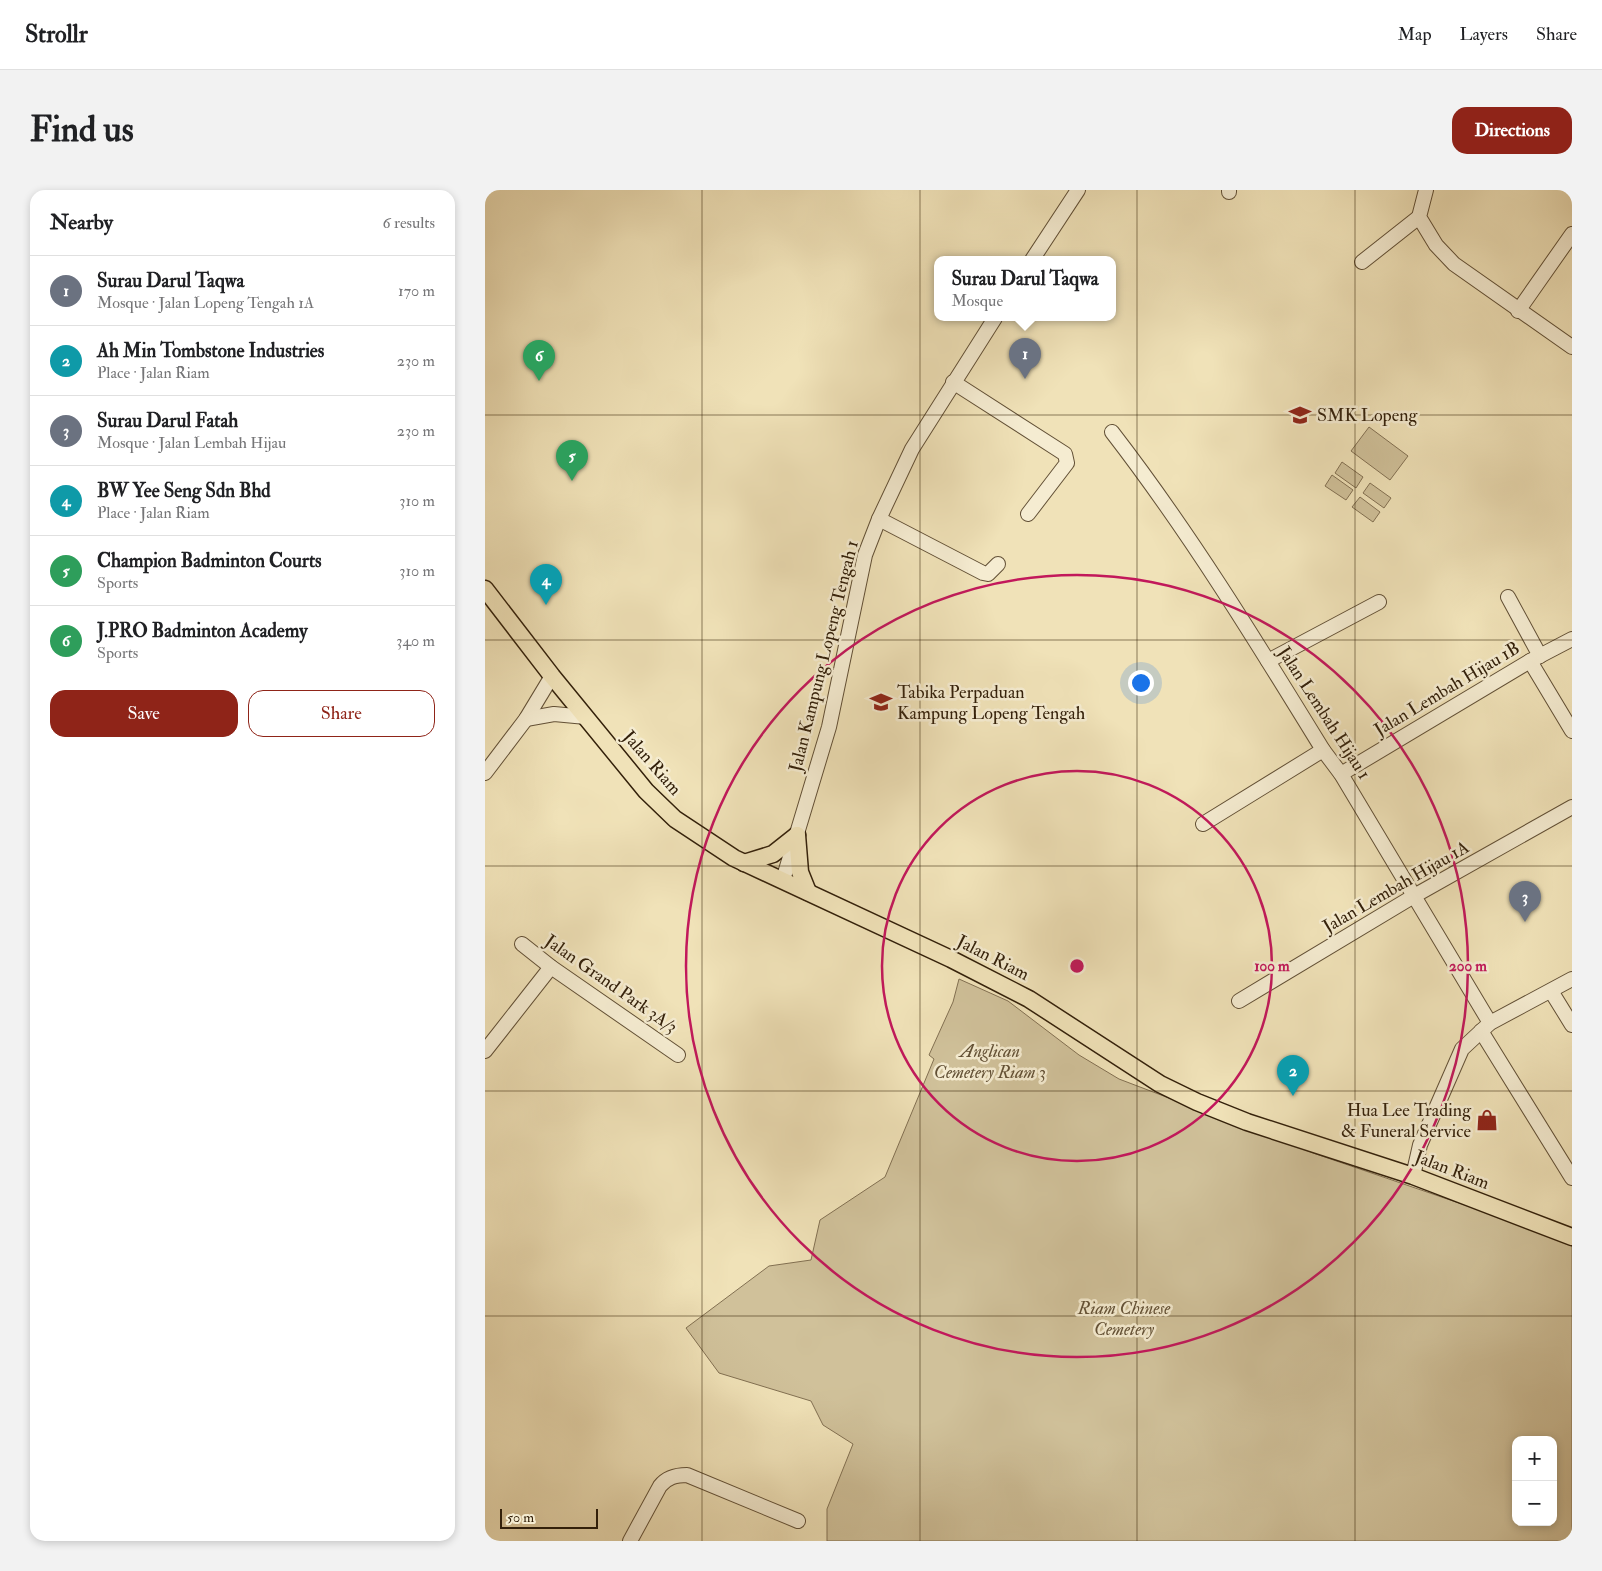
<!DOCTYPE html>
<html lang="en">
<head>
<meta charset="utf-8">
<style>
	body { margin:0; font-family:"IM FELL Double Pica",serif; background:#f2f2f2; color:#202124 }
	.controls { position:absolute; right:15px; bottom:15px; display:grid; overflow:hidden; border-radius:10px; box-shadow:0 2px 8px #0003 }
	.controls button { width:45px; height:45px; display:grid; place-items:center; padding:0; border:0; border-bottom:1px solid #e0e0e0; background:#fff; color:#202124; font:25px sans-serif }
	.scale { position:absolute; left:15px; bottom:12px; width:98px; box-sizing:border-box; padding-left:5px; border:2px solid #33200a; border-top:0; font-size:14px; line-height:18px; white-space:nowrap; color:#33200a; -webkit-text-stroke:4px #f5ecd1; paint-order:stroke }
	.you { position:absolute; left:655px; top:492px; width:18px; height:18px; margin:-12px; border:4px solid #fff; border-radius:50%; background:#1a73e8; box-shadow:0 0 0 8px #1a73e833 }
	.badge { display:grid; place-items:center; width:32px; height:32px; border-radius:50%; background:#8f2418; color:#fff; font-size:16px; font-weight:700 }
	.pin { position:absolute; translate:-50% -41px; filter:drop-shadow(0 1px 2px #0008) }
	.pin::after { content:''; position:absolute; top:26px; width:18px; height:15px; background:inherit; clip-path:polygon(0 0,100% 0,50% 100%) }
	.popup { position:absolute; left:449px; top:66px; width:182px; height:65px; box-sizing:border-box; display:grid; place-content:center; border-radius:10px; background:#fff; filter:drop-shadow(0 1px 4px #0005); font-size:16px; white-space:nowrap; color:#757577 }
	.popup b { font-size:19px; color:#202124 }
	.popup::after { content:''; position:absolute; left:50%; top:100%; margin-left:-10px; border:10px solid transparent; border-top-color:#fff }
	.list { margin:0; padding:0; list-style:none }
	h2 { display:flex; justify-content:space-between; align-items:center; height:65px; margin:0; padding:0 20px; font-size:21px }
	h2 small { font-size:16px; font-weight:400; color:#757577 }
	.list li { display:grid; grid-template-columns:32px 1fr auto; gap:15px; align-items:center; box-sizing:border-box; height:70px; padding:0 20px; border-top:1px solid #e0e0e0 }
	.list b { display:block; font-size:19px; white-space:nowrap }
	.list p { margin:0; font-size:16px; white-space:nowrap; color:#757577 }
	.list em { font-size:16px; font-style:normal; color:#757577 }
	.actions { display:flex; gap:10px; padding:15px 20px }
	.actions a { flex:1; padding:11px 0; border:1px solid #8f2418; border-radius:15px; text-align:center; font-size:18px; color:#8f2418 }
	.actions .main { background:#8f2418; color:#fff }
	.map { position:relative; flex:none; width:1087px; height:1351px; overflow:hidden; border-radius:15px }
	header { display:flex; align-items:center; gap:30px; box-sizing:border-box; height:70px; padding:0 25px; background:#fff; border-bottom:1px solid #e0e0e0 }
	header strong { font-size:24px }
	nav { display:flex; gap:28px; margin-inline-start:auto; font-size:18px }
	.intro { display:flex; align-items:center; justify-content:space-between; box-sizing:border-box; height:120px; padding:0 30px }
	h1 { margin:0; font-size:35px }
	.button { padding:12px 22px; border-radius:15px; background:#8f2418; color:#fff; font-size:18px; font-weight:700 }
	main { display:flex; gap:30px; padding:0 30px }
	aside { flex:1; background:#fff; border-radius:15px; box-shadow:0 2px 8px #0003 }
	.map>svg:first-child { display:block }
	.green { fill:#d0c19a; stroke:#827052; fill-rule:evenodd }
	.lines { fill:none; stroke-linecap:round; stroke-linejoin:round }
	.minor-casing { stroke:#625036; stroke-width:16 }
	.major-casing { stroke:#33200a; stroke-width:19 }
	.minor { stroke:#f5ecd1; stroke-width:14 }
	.major { stroke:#f0e2b8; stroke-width:16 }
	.grid { fill:none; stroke:#33200a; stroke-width:1; stroke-opacity:0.55 }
	.ring { fill:none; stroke:#c2185b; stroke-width:2.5 }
	.labels { text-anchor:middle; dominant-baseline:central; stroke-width:5; stroke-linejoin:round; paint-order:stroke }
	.poi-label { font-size:18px; fill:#33200a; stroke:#f5ecd1; text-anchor:start }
	.street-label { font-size:18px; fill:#33200a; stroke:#f5ecd1 }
	.park-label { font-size:18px; font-style:italic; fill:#625035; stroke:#f5ecd1 }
	.centre { fill:#c2185b; stroke:#f5ecd1; stroke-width:2.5 }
	.ring-label { font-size:15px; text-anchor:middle; font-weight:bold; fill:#c2185b; stroke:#f5ecd1; stroke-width:5; stroke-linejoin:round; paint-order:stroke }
</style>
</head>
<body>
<header>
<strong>Strollr</strong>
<nav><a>Map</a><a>Layers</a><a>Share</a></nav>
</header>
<div class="intro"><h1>Find us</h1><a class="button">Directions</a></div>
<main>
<aside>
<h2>Nearby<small>6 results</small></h2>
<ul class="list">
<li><span class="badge" style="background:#6b7280">1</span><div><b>Surau Darul Taqwa</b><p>Mosque · Jalan Lopeng Tengah 1A</p></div><em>170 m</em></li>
<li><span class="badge" style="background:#0f9aa8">2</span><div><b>Ah Min Tombstone Industries</b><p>Place · Jalan Riam</p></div><em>230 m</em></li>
<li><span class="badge" style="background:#6b7280">3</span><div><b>Surau Darul Fatah</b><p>Mosque · Jalan Lembah Hijau</p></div><em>230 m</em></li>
<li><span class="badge" style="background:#0f9aa8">4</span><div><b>BW Yee Seng Sdn Bhd</b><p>Place · Jalan Riam</p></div><em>310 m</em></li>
<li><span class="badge" style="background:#2e9e5b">5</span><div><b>Champion Badminton Courts</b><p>Sports</p></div><em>310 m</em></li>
<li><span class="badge" style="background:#2e9e5b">6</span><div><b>J.PRO Badminton Academy</b><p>Sports</p></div><em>340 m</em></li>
</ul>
<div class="actions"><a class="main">Save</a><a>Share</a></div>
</aside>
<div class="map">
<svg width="1087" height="1351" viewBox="0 0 1087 1351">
	<rect width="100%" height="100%" fill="#f0e2b8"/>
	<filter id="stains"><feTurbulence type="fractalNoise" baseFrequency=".004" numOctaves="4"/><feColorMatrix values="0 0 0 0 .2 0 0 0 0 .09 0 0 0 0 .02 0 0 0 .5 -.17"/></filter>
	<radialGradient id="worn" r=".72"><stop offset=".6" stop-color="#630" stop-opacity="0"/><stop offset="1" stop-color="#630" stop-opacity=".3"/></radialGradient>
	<g class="green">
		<polygon points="884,237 923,266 905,290 866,261"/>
		<polygon points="857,272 878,287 871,298 850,283"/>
		<polygon points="847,285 868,300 861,310 840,296"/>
		<polygon points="885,293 906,308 899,318 878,303"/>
		<polygon points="875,307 895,322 888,332 867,317"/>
		<path d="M474,789L523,811L594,865L634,889L831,964L1044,1037L1087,1056V1351H342V1319L368,1254L338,1235L326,1211L234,1183L201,1138L284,1076L326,1070L335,1030L400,987L449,869L444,865L468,812ZM1031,1250H1068V1332H1031Z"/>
	</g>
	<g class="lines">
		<g class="minor-casing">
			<g id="minor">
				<polyline points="744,0 744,2"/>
				<polyline points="941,0 934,27 951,55 969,74 1087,157"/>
				<polyline points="547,70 593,0"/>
				<polyline points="877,72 934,27"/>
				<polyline points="1033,121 1087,44"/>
				<polyline points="468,192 580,264 582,273 543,324"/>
				<path d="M627,242C705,343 771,451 838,560L856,584L1005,833"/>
				<polyline points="394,329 498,383 503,384 513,374"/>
				<polyline points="1023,407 1055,466"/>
				<polyline points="783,471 894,412"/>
				<polyline points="1045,471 1087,541"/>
				<polyline points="41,529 69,524 101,527"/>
				<polyline points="0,583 41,529 67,486"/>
				<polyline points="856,584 1045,471 1087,449"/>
				<polyline points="718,634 838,560"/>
				<polyline points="298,690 344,537 380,365 394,329 427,259 510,128"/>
				<polyline points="37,754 66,777 193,865"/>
				<polyline points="1066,801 1087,835"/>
				<polyline points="754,811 929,706 1087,617"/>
				<polyline points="996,841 1087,988"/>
				<polyline points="0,861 66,777"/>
				<polyline points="928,986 935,955 977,859 1005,833 1087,789"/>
				<path d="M145,1351L175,1296C182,1287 191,1285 202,1285L313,1331"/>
			</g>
		</g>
		<g class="major-casing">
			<g id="major">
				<polyline points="0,399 67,486 161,601 190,629 249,668 466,769 544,809 675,894 712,912 762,932 928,986 1087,1047"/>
				<polyline points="312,645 315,682 323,702"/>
				<polyline points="259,673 288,664 312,645"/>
			</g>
		</g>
		<use href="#minor" class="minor"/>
		<use href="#major" class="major"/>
	</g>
	<path class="grid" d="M217,0V1351M435,0V1351M652,0V1351M870,0V1351M0,225H1087M0,450H1087M0,676H1087M0,901H1087M0,1126H1087"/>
	<g class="ring">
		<circle cx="592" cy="776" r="195"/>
		<circle cx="592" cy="776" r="391"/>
	</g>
	<defs>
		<g id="school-bare" transform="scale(1.725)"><path d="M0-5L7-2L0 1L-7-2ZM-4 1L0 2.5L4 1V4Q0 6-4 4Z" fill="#8f2418" stroke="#f5ecd1" stroke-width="2.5" paint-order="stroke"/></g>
		<g id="shop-bare" transform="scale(1.725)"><path d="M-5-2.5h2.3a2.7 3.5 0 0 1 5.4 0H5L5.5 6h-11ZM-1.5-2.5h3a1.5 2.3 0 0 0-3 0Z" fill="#8f2418" stroke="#f5ecd1" stroke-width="2.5" paint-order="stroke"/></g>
	</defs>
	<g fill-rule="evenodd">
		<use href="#school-bare" x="815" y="225"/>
		<use href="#school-bare" x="396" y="512"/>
		<use href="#shop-bare" x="1002" y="930"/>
	</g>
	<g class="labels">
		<g class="poi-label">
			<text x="832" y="225">SMK Lopeng</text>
			<text x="412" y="502">Tabika Perpaduan<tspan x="412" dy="21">Kampung Lopeng Tengah</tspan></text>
			<text x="986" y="920" text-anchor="end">Hua Lee Trading<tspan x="986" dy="21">&amp; Funeral Service</tspan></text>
		</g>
		<g class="street-label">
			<text transform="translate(339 466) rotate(-76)">Jalan Kampung Lopeng Tengah 1</text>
			<text transform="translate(962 499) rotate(-31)">Jalan Lembah Hijau 1B</text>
			<text transform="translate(839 523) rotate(57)">Jalan Lembah Hijau 1</text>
			<text transform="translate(167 573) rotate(49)">Jalan Riam</text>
			<text transform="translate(911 697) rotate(-30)">Jalan Lembah Hijau 1A</text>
			<text transform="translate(508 768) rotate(27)">Jalan Riam</text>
			<text transform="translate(126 794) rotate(35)">Jalan Grand Park 3A/3</text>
			<text transform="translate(967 980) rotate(21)">Jalan Riam</text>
		</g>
		<g class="park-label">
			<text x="505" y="861">Anglican<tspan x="505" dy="21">Cemetery Riam 3</tspan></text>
			<text x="639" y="1118">Riam Chinese<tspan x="639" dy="21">Cemetery</tspan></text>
		</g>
	</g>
	<circle cx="592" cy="776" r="8" class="centre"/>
	<g class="ring-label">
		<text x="787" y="781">100 m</text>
		<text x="983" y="781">200 m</text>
	</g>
	<rect width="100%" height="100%" filter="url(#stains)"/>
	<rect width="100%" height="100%" fill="url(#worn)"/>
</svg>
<div class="controls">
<button>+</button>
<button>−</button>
</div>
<div class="scale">50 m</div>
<div class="you"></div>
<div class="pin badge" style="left:540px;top:189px;background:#6b7280">1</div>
<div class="popup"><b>Surau Darul Taqwa</b>Mosque</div>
<div class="pin badge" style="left:808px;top:906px;background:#0f9aa8">2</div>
<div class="pin badge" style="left:1040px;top:732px;background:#6b7280">3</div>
<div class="pin badge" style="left:61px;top:415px;background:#0f9aa8">4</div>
<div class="pin badge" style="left:87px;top:291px;background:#2e9e5b">5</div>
<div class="pin badge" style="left:54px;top:191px;background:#2e9e5b">6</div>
</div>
</main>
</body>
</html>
